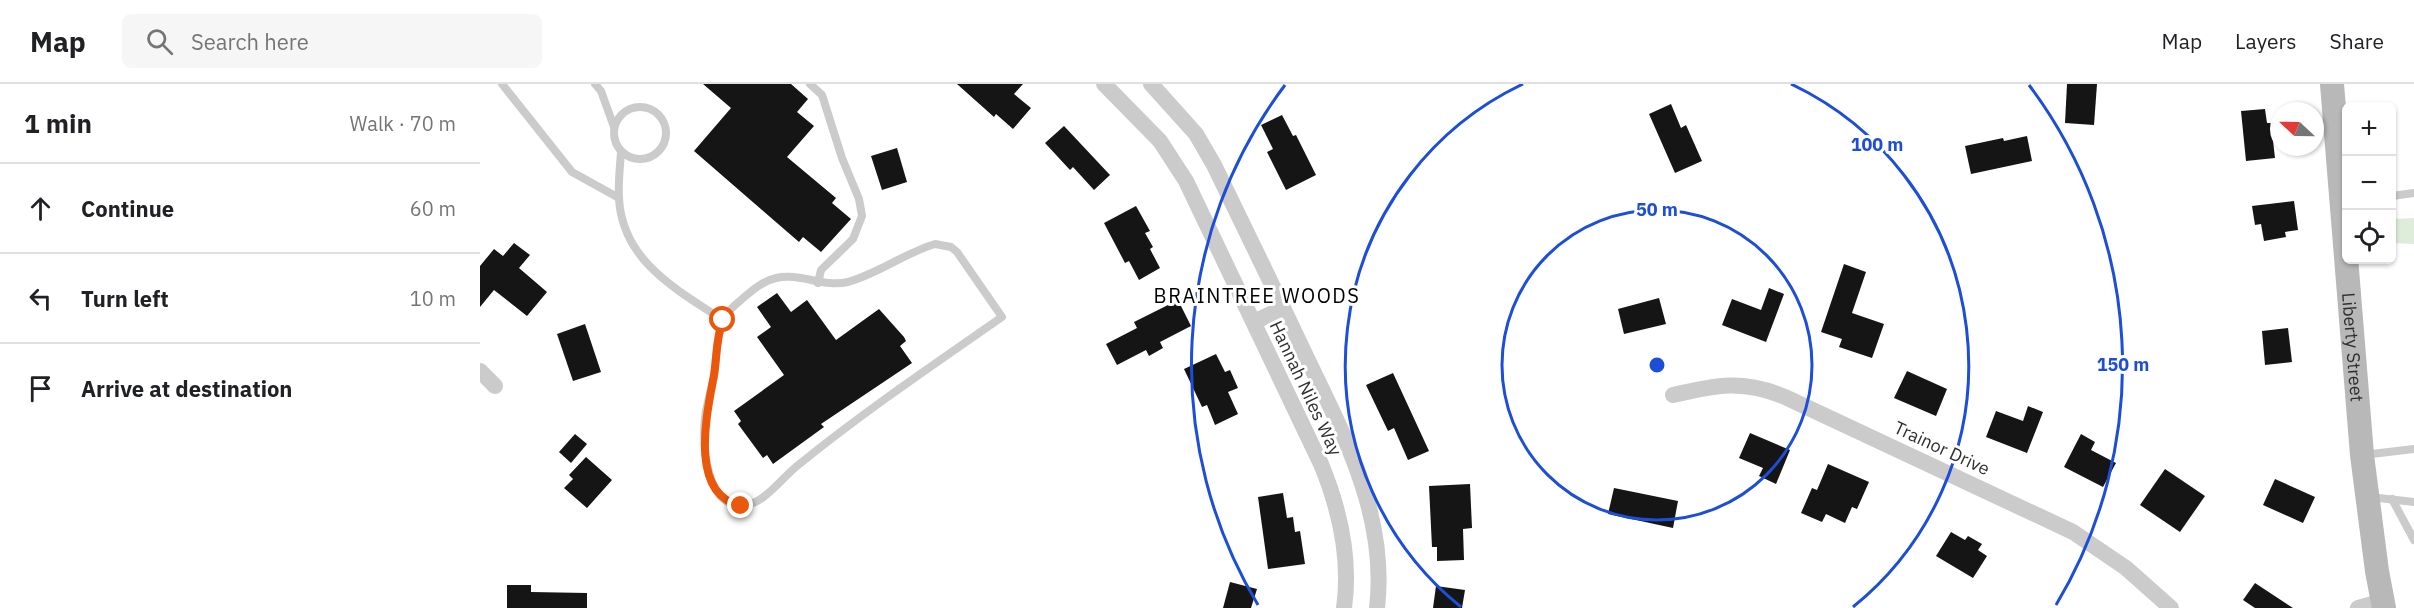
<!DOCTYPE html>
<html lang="en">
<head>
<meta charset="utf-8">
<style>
	body { margin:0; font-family:"IBM Plex Sans",sans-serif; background:#f6f6f6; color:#202124 }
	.controls { position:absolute; right:18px; top:18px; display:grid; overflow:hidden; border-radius:9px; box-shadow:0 2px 4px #0004 }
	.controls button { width:54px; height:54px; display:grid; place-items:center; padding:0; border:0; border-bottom:2px solid #e0e0e0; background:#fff; color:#202124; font:30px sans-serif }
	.compass { position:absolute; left:1790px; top:18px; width:54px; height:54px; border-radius:50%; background:#fff; box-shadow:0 2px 4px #0004; rotate:292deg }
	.stop { position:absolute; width:18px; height:18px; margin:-14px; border:4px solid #ea580c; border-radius:50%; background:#fff }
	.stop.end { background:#ea580c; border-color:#fff; box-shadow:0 2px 6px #0008 }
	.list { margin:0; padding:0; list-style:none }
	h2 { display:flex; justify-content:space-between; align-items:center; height:78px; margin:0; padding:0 24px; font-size:26px }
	h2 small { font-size:20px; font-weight:400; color:#757577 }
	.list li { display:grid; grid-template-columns:39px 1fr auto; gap:18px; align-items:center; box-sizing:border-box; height:90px; padding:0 24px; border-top:2px solid #e0e0e0 }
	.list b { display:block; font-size:22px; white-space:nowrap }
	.list em { font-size:20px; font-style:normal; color:#757577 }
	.icon { flex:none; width:33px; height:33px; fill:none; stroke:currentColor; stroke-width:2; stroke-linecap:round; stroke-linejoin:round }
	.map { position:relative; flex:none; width:1934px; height:524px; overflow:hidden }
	header { display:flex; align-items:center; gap:36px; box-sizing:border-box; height:84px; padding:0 30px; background:#fff; border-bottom:2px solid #e0e0e0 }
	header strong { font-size:28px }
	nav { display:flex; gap:33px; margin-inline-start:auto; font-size:21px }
	.search { width:420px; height:54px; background:#f6f6f6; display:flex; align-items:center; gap:15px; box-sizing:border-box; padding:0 21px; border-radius:9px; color:#757577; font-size:22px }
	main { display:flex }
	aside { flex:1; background:#fff }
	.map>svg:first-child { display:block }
	.green { fill:#deecda }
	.building { fill:#151515 }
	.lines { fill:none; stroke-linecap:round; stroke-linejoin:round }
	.lane { stroke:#cbcbcb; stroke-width:8 }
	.street { stroke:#cbcbcb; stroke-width:16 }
	.secondary { stroke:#b8b8b8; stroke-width:24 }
	.route { stroke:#ea580c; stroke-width:8 }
	.ring { fill:none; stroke:#1d4ed8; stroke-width:3 }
	.labels { text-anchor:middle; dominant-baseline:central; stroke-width:6; stroke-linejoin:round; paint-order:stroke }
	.street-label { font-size:18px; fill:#2e2e2e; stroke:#fff }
	.neighbourhood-label { font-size:20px; letter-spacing:1.5px; fill:#000; stroke:#fff }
	.centre { fill:#1d4ed8; stroke:#fff; stroke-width:3 }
	.ring-label { font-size:18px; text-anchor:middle; font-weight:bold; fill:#1d4ed8; stroke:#fff; stroke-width:6; stroke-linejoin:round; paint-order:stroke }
</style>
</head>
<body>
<header>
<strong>Map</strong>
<div class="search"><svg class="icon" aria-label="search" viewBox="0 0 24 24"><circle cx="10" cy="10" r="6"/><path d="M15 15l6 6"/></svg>Search here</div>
<nav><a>Map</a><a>Layers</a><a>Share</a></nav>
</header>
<main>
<aside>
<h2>1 min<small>Walk · 70 m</small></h2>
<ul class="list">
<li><svg class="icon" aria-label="ahead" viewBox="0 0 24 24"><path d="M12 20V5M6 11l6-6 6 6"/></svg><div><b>Continue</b></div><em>60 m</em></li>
<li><svg class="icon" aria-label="left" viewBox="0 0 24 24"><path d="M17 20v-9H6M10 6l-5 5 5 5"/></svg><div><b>Turn left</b></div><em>10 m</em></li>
<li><svg class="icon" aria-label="arrive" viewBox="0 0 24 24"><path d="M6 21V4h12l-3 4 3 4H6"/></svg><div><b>Arrive at destination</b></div></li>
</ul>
</aside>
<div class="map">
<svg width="1934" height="524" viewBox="0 0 1934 524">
	<rect width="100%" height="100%" fill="#fff"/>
	<polygon class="green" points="1934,134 1934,160 1912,159 1912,135"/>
	<g class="building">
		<polygon points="223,0 311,0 328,15 317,28 334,42 307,73 356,114 352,119 371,135 341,168 323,153 319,158 214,67 251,24"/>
		<polygon points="477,0 543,0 534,10 551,24 533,45 516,30 514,33"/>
		<polygon points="1587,0 1617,0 1614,41 1585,39"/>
		<polygon points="1191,20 1201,44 1206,41 1222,77 1195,89 1169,30"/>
		<polygon points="1785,25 1787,39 1791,39 1795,74 1766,77 1761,27"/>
		<polygon points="802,31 813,52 816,51 836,91 806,106 787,68 793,65 781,41"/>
		<polygon points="584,42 630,91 614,106 593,83 590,86 565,59"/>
		<polygon points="1547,52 1552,77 1491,90 1485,62 1523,54 1524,57"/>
		<polygon points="417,64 427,98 402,106 391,72"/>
		<polygon points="1814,117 1818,146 1805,148 1806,153 1784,157 1781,140 1775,141 1772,122"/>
		<polygon points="656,122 670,147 665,149 673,163 670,165 680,184 659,196 649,177 645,179 624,139"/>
		<polygon points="34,159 50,171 39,184 67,208 47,232 14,206 0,223 0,182 14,165 23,172"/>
		<polygon points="1364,180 1386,188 1372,229 1404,240 1392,274 1359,263 1362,255 1341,248"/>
		<polygon points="1289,204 1304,210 1286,258 1242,241 1252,215 1281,226"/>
		<polygon points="297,209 311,228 327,216 356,256 399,225 424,253 426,257 420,262 432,279 341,340 344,343 293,380 287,371 283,374 272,359 258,340 261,337 254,327 304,291 277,253 291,243 277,223"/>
		<polygon points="1179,214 1186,240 1144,250 1138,225"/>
		<polygon points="698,216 711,242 680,258 683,264 669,272 666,266 637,281 626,260 657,244 654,238"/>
		<polygon points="105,240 121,288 93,297 77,250"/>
		<polygon points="1808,244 1812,278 1785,281 1782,247"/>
		<polygon points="736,270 745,288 750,286 758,304 748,308 758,330 735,341 727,321 722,323 704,285"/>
		<polygon points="1427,287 1467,305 1456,332 1414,314"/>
		<polygon points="913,289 949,367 928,376 914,344 908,347 886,301"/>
		<polygon points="1548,322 1563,328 1547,369 1506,353 1516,327 1543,337"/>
		<polygon points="1270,349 1310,366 1296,400 1279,392 1283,384 1259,374"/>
		<polygon points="95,350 107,360 91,379 79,368"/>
		<polygon points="1601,350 1615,358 1611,366 1636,379 1623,403 1584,383"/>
		<polygon points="106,373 132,396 107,424 84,404 93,395 89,391"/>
		<polygon points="1348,380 1389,398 1377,425 1372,423 1365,439 1346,430 1342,438 1321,429 1332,404 1337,406"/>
		<polygon points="1685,385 1725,412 1700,448 1660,421"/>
		<polygon points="1795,395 1835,413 1823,439 1783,421"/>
		<polygon points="990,400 992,444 983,445 984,476 957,477 957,463 952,463 949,402"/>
		<polygon points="1134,404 1198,417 1193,444 1128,430"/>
		<polygon points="803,409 807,434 813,433 815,448 820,447 825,480 788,485 778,413"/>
		<polygon points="1471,448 1485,456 1488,452 1502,460 1498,466 1507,472 1493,494 1456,472"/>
		<polygon points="750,498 777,505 771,524 743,524"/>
		<polygon points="1775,499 1813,524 1775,524 1763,516"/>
		<polygon points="27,501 51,501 51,508 107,509 107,524 27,524"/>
		<polygon points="956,502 985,506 982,524 953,524"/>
	</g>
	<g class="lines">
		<g class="lane">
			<polyline points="22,0 92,88 139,114"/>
			<polyline points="115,0 121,7 134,43"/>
			<polyline points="330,0 342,11 362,74 379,115 382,132 373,155 341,186 338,199"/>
			<circle cx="160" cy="49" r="26"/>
			<path d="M141,68C140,83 138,99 139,114C142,177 197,206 243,236"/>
			<polyline points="1912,112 1934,109"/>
			<path d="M455,160L471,163L477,168L522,233C453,281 382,329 317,382C302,394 286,417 267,421C226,429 222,360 225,333C227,319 231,306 234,293C238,267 234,240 255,221C267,211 281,197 296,194C320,188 343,204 368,198C399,189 425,169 455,160Z"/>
			<polyline points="1883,371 1934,365"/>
			<polyline points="1890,413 1934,418"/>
			<polyline points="1912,415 1934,456"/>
		</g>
		<g class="street">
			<path d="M624,0L680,57L706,97L841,380C860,426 871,474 864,524"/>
			<path d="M671,0L716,50L734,81C764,143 794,204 823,266C862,348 908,429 897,524"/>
			<polyline points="774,238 803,224"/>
			<polyline points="0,287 15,302"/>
			<path d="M1193,311C1236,301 1263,295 1305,313L1593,448L1646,484L1691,524"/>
			<polyline points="1878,524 1903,517"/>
		</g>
		<path class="secondary" id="s1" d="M1852,0L1882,371L1897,487L1904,524"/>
	</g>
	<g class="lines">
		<path class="route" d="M243,236C236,254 237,272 234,291C227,329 208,410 261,422"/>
	</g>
	<g class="ring">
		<circle cx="1177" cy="281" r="155"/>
		<path d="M981 523A311 311 0 0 1 1043 0M1311 0A311 311 0 0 1 1373 523"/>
		<path d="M778 521A466 466 0 0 1 805 1M1549 1A466 466 0 0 1 1576 521"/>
	</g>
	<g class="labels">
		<g class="street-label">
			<text stroke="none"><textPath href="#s1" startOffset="264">Liberty Street</textPath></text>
			<text transform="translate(826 304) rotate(65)">Hannah Niles Way</text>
			<text transform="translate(1462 364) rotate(25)">Trainor Drive</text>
		</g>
		<g class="neighbourhood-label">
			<text x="777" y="211">BRAINTREE WOODS</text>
		</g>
	</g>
	<circle cx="1177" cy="281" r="9" class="centre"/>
	<g class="ring-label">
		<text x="1397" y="67">100 m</text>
		<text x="1177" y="132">50 m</text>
		<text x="1643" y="287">150 m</text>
	</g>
</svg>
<div class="controls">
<button>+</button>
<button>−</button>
<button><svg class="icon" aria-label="locate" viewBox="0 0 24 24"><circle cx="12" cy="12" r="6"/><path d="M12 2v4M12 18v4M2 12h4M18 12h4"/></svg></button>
</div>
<svg class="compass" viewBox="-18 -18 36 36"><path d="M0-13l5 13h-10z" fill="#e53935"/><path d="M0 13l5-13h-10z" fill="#757577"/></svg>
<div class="stop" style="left:243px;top:236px"></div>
<div class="stop end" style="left:261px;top:422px"></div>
</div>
</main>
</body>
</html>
